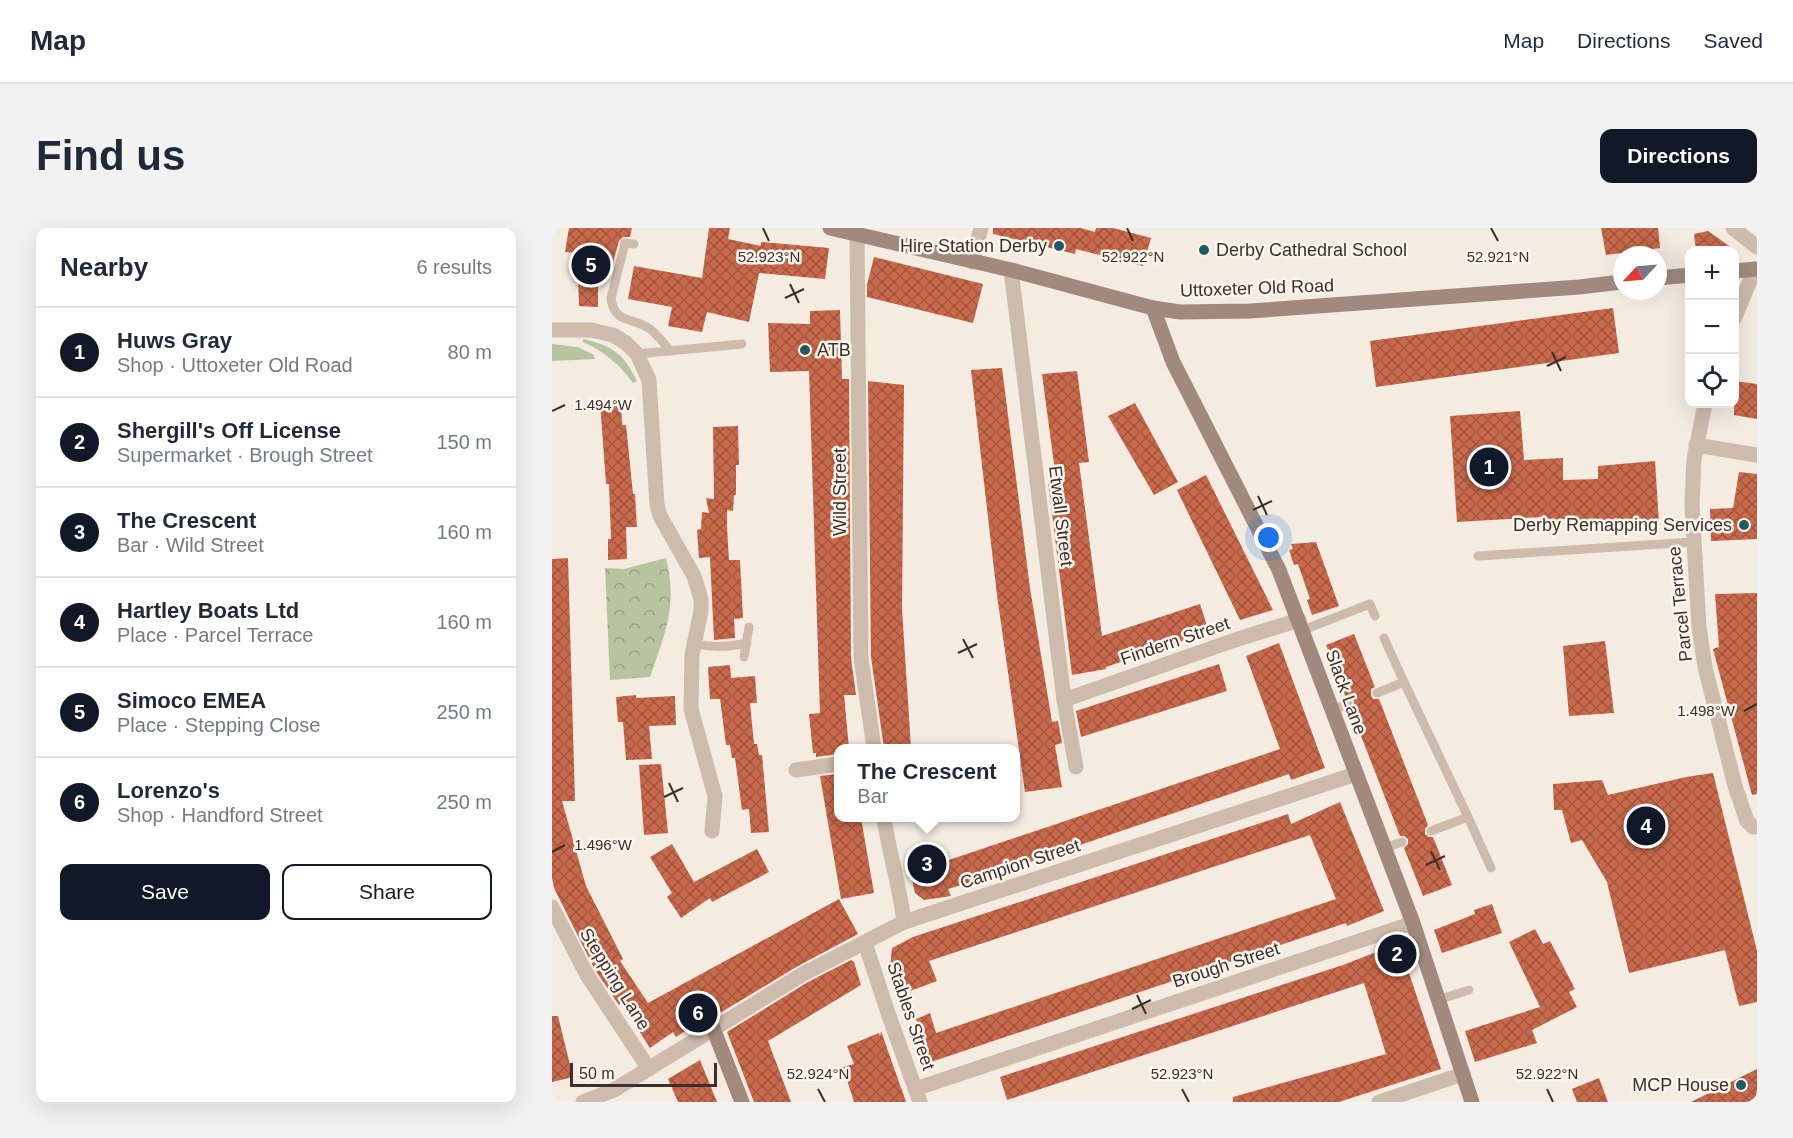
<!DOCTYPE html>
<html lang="en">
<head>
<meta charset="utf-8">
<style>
	body { margin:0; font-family:Arial,sans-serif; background:#f2f2f3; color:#1f2937 }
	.controls { position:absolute; right:18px; top:18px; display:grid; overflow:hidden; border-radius:12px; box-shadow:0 6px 24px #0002 }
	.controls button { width:54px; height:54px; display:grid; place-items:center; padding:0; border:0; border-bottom:2px solid #e0e1e3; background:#fff; color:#1f2937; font:30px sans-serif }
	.compass { position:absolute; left:1061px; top:18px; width:54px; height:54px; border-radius:50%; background:#fff; box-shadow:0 6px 24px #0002; rotate:244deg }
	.scale { position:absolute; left:18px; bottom:15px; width:147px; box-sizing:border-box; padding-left:6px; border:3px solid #3b302b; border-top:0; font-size:16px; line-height:21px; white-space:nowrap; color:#3b302b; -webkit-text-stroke:4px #fbf5ee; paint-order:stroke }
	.you { position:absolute; left:717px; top:310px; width:21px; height:21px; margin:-15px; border:4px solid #fff; border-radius:50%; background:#1a73e8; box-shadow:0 0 0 9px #1a73e833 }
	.badge { display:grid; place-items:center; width:39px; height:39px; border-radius:50%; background:#111827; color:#fff; font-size:20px; font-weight:700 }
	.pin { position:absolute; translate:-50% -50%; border:3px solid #fff; box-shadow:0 2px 6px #0006 }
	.popup { position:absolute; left:282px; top:516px; width:186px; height:78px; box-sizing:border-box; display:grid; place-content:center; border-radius:12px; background:#fff; filter:drop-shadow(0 2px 4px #0005); font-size:20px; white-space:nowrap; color:#747a83 }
	.popup b { font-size:22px; color:#1f2937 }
	.popup::after { content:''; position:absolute; left:50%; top:100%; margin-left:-12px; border:12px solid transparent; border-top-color:#fff }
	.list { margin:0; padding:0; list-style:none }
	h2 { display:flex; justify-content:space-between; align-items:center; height:78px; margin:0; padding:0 24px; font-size:26px }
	h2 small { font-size:20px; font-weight:400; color:#747a83 }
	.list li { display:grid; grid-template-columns:39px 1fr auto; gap:18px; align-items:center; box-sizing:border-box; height:90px; padding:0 24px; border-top:2px solid #e0e1e3 }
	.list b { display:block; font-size:22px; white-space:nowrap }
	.list p { margin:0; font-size:20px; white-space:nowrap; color:#747a83 }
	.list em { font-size:20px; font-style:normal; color:#747a83 }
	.actions { display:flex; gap:12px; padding:18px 24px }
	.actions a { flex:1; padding:14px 0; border:2px solid #111827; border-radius:12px; text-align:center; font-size:21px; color:#111827 }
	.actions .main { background:#111827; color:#fff }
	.icon { flex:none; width:33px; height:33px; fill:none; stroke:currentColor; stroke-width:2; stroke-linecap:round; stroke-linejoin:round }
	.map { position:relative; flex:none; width:1205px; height:874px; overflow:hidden; border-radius:12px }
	header { display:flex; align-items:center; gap:36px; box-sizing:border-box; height:84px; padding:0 30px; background:#fff; border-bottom:2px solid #e0e1e3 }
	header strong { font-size:28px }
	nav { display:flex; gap:33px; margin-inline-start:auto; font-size:21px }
	.intro { display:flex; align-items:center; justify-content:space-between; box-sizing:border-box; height:144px; padding:0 36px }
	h1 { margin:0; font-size:42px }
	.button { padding:15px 27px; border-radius:12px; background:#111827; color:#fff; font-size:21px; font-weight:700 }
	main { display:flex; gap:36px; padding:0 36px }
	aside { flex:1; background:#fff; border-radius:12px; box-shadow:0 6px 24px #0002 }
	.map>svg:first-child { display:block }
	.green { fill:#b8c4a0 }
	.park { fill:url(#park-crowns) }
	.building { fill:url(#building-cross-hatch) }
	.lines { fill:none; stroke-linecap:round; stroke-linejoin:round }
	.lane { stroke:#cdbbac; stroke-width:9 }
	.street { stroke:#cdbbac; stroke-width:15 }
	.secondary { stroke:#a18a7d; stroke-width:15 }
	.ticks { fill:none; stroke:#3b302b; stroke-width:2 }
	.poi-dot { fill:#1f5a5e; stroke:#fbf5ee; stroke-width:2 }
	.labels { text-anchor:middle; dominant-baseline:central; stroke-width:5; stroke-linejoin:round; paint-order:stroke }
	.poi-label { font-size:18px; fill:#3b302b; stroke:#fbf5ee; text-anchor:end }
	.street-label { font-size:18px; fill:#3b302b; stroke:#fbf5ee }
	.ticks-label { font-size:15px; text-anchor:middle; fill:#3b302b; stroke:#fbf5ee; stroke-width:5; stroke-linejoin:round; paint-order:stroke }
</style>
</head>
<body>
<header>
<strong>Map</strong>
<nav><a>Map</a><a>Directions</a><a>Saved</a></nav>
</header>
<div class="intro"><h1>Find us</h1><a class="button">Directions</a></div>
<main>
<aside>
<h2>Nearby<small>6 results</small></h2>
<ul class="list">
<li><span class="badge">1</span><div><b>Huws Gray</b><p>Shop · Uttoxeter Old Road</p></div><em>80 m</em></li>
<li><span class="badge">2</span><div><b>Shergill's Off License</b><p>Supermarket · Brough Street</p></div><em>150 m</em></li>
<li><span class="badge">3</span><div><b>The Crescent</b><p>Bar · Wild Street</p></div><em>160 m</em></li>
<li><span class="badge">4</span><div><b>Hartley Boats Ltd</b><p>Place · Parcel Terrace</p></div><em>160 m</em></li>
<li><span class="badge">5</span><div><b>Simoco EMEA</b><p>Place · Stepping Close</p></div><em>250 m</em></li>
<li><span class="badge">6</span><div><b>Lorenzo's</b><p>Shop · Handford Street</p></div><em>250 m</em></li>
</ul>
<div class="actions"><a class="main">Save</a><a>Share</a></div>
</aside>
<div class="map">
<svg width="1205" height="874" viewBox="0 0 1205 874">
	<defs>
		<pattern id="park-crowns" width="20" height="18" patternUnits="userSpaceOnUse" patternTransform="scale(1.5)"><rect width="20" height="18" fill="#b8c4a0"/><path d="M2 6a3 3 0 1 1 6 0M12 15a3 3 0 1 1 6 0" fill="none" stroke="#97a083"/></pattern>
		<pattern id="building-cross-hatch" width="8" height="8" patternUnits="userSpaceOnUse" patternTransform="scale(1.5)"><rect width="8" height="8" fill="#c8694b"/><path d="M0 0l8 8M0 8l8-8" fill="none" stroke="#a4573f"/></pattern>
	</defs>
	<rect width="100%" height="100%" fill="#f4ebe1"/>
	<g class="green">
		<path d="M31,111C61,118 71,125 85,153L81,155C67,136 53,124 31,114Z"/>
		<polygon points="0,116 26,119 42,127 43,131 0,133"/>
	</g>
	<path class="park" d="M114,330C126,378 113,405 98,449L58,452L53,340L72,341Z"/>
	<g class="building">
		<polygon points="17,0 80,0 78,9 71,9 67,13 57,49 46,47 46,79 27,78 26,49 20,47 22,25 13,24"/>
		<polygon points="157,0 178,0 176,11 209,18 209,14 277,20 273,51 207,45 197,94 155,84 150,104 116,98 120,79 76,71 82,38 150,50"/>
		<polygon points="441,0 529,0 543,4 544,0 561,0 599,10 591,38 524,21 523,26 441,6"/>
		<polygon points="1049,0 1106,0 1108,20 1054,27"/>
		<polygon points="1156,3 1183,22 1144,22 1142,6"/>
		<polygon points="322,29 431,56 421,95 315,69 315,57"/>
		<polygon points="1061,80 1067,125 824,159 818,113"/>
		<polygon points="288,82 290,151 297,151 299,430 304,467 292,467 297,520 286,520 286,526 264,529 264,525 261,525 257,486 268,485 257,143 218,144 216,95 258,96 258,83"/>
		<polygon points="450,140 478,360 500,494 506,493 510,515 503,517 510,559 473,564 445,367 419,142"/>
		<polygon points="525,143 537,234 527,235 550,408 648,376 657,404 554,439 554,441 520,447 496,253 504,251 490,146"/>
		<polygon points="316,153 352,157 350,381 359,520 332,520 319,429"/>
		<polygon points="1182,153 1205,156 1205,191 1182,187"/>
		<polygon points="48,174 69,175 70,197 74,197 81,266 83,266 85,299 74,299 75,331 56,332 56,311 59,311 57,256 54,256"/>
		<polygon points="583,175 626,254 602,267 556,188"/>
		<polygon points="968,183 972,232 1011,230 1011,252 1046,251 1046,238 1103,233 1107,295 1014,301 1013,291 990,292 990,289 905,294 898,188"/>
		<polygon points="186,198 187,237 184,237 184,267 182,267 181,283 175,282 175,299 177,332 188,332 191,390 182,391 183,410 162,412 158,329 147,330 145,302 149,301 150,284 157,285 154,270 162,271 161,199"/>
		<polygon points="1187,244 1205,246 1205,311 1159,313 1158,281 1181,280"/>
		<polygon points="654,247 721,382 688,392 625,262"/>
		<polygon points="764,314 787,378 760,387 755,372 758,371 746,336 742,337 737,322 741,321 739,316"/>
		<polygon points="16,330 23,573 10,573 34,658 71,731 68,733 96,775 287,671 306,706 246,738 168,785 167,781 124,809 121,804 98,820 69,775 67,777 43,742 2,660 0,650 0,331"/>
		<polygon points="1205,365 1205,566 1200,567 1161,421 1167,419 1163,366"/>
		<polygon points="802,406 823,459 819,461 819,467 821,471 827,471 876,597 873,601 873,606 877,609 881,609 900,657 871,668 852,620 856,616 856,611 852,608 848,608 799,482 802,478 802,473 798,470 794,470 774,417"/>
		<polygon points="1053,413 1062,485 1017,488 1011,418"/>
		<polygon points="727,415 773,540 739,552 737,546 416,655 396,661 399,668 372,672 363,665 356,632 376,628 376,634 381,633 382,637 728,521 694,428"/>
		<polygon points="667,436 675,463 529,509 524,483"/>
		<polygon points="178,437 179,450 203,448 205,475 198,475 202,516 205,516 207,527 210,527 217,604 199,605 197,581 190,582 183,530 180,530 178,517 174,517 168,471 158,471 156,439"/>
		<polygon points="84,467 84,470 123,468 124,497 97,498 100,531 74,532 71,494 66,494 64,469"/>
		<polygon points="109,536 116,605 92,607 87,537"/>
		<polygon points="1161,545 1205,723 1205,774 1187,778 1173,722 1077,745 1055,654 1030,612 1019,615 1010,582 1002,582 1001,556 1050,552 1056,567 1134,549"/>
		<polygon points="286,546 286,590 309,590 322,665 289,671 268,548"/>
		<polygon points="788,574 832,683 795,698 794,695 373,836 364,810 370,808 364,791 378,785 384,805 784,671 758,607 377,733 385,753 347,767 338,739 340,720 361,709 736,586 739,596"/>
		<polygon points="120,616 142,654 205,621 217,644 160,674 158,670 129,690 115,669 120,665 98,629"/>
		<polygon points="940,676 950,705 890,725 882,702 923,686 922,682"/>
		<polygon points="983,701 991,716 998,713 1023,761 1017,764 1025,779 980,802 985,815 923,834 913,803 988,779 957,714"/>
		<polygon points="847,715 889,841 787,874 681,874 681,869 834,826 812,755 455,872 448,849 791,737"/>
		<polygon points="299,732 302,734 309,757 216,813 239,874 202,874 175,804 256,754"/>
		<polygon points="0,788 6,788 21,849 0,854"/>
		<polygon points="329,803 354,874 302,874 291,839 302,836 295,818 327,805 328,809"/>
		<polygon points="148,832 165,874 126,874 116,851"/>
		<polygon points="1205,841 1205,874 1139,874"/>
		<polygon points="1047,850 1056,874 1025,874 1020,861"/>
	</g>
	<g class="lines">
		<g class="lane">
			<path d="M82,16L73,15L59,70C62,96 81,89 98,101C106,107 112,115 118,123"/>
			<polyline points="85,126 190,116"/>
			<polyline points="926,328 1141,314"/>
			<polyline points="751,402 818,376 823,388"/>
			<polyline points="832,410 852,454"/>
			<path d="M141,415C161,420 176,419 195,415"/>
			<polyline points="192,429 197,399"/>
			<polyline points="825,465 852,454 916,589 879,603"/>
			<polyline points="780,482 796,476"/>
			<polyline points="916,589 939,640"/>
			<polyline points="832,620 850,614"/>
			<polyline points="886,772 917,762"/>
		</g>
		<g class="street">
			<polyline points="1181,0 1205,19"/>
			<polyline points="305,6 309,430 322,520"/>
			<polyline points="420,34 429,0"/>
			<polyline points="459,42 512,472 524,539"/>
			<polyline points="1182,91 1203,41"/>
			<polyline points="0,102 39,102 61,107 74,115 85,126 97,152 105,277 108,288 142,348 149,371 149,383 140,427 139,481 163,568 160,603"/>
			<polyline points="1153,176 1142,231 1140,277 1147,399 1153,439 1183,558 1195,593 1201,599 1205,599"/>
			<polyline points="1144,217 1205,227"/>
			<polyline points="512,472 683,412 747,392"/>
			<polyline points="244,542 286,536"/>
			<path d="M332,590C337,625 348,659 352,694"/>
			<polyline points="0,679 35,747 97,841"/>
			<polyline points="313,715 336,785 368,874"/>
			<polyline points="363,861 861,695"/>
			<polyline points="31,874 62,862 251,746 352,694 804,546"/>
			<polyline points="827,874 911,846"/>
		</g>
		<g class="secondary">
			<polyline points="278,0 459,42 601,80 628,84 698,83 1027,59 1070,54"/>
			<polyline points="1182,43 1205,41"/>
			<polyline points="1106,50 1138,47"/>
			<polyline points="601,80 621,134 727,342 861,695 920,874"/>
			<polyline points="161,800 190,874"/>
		</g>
	</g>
	<path class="ticks" d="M211,0L217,13M575,0L581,13M939,0L946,13M238,56L247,75M233,70L252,61M1000,124L1009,143M995,138L1014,129M0,183L13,177M706,268L715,287M701,282L720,273M411,411L421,430M406,425L425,416M1192,483L1205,476M117,555L126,574M112,569L131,560M879,623L888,642M0,624L13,617M874,637L893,628M585,767L594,786M580,781L599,772M266,861L273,874M630,861L637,874M995,861L1001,874"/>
	<g class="poi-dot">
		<circle cx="507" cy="18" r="6"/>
		<circle cx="652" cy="22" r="6"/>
		<circle cx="253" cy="122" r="6"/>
		<circle cx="1192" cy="297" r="6"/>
		<circle cx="1189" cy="857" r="6"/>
	</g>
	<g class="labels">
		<g class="poi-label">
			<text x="495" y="18">Hire Station Derby</text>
			<text x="664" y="22" text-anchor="start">Derby Cathedral School</text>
			<text x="265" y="122" text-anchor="start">ATB</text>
			<text x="1180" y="297">Derby Remapping Services</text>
			<text x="1177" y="857">MCP House</text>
		</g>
		<g class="street-label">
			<text transform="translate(705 60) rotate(-2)">Uttoxeter Old Road</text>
			<text transform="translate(288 264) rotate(-90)">Wild Street</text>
			<text transform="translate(509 288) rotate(83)">Etwall Street</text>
			<text transform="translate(1128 376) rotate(-96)">Parcel Terrace</text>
			<text transform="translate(623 413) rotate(-19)">Findern Street</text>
			<text transform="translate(794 464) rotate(70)">Slack Lane</text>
			<text transform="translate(468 636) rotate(-18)">Campion Street</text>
			<text transform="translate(674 737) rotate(-18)">Brough Street</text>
			<text transform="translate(63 751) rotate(58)">Stepping Lane</text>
			<text transform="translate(359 788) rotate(71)">Stables Street</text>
		</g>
	</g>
	<g class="ticks-label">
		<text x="217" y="34">52.923°N</text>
		<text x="581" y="34">52.922°N</text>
		<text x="946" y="34">52.921°N</text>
		<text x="51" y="182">1.494°W</text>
		<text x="1154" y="488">1.498°W</text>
		<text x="51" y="622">1.496°W</text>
		<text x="266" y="851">52.924°N</text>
		<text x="630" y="851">52.923°N</text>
		<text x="995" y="851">52.922°N</text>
	</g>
</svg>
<div class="controls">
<button>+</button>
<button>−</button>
<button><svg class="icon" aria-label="locate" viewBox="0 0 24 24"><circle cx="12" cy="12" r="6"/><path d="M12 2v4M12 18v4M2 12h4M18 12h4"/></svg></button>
</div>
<svg class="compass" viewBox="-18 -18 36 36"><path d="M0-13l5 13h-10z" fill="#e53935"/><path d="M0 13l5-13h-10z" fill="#747a83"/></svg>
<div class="scale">50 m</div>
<div class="you"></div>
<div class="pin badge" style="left:937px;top:239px">1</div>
<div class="pin badge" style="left:845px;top:726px">2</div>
<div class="pin badge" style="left:375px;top:636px">3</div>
<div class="popup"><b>The Crescent</b>Bar</div>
<div class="pin badge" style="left:1094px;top:598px">4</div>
<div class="pin badge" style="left:39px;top:37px">5</div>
<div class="pin badge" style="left:146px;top:785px">6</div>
</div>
</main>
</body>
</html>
